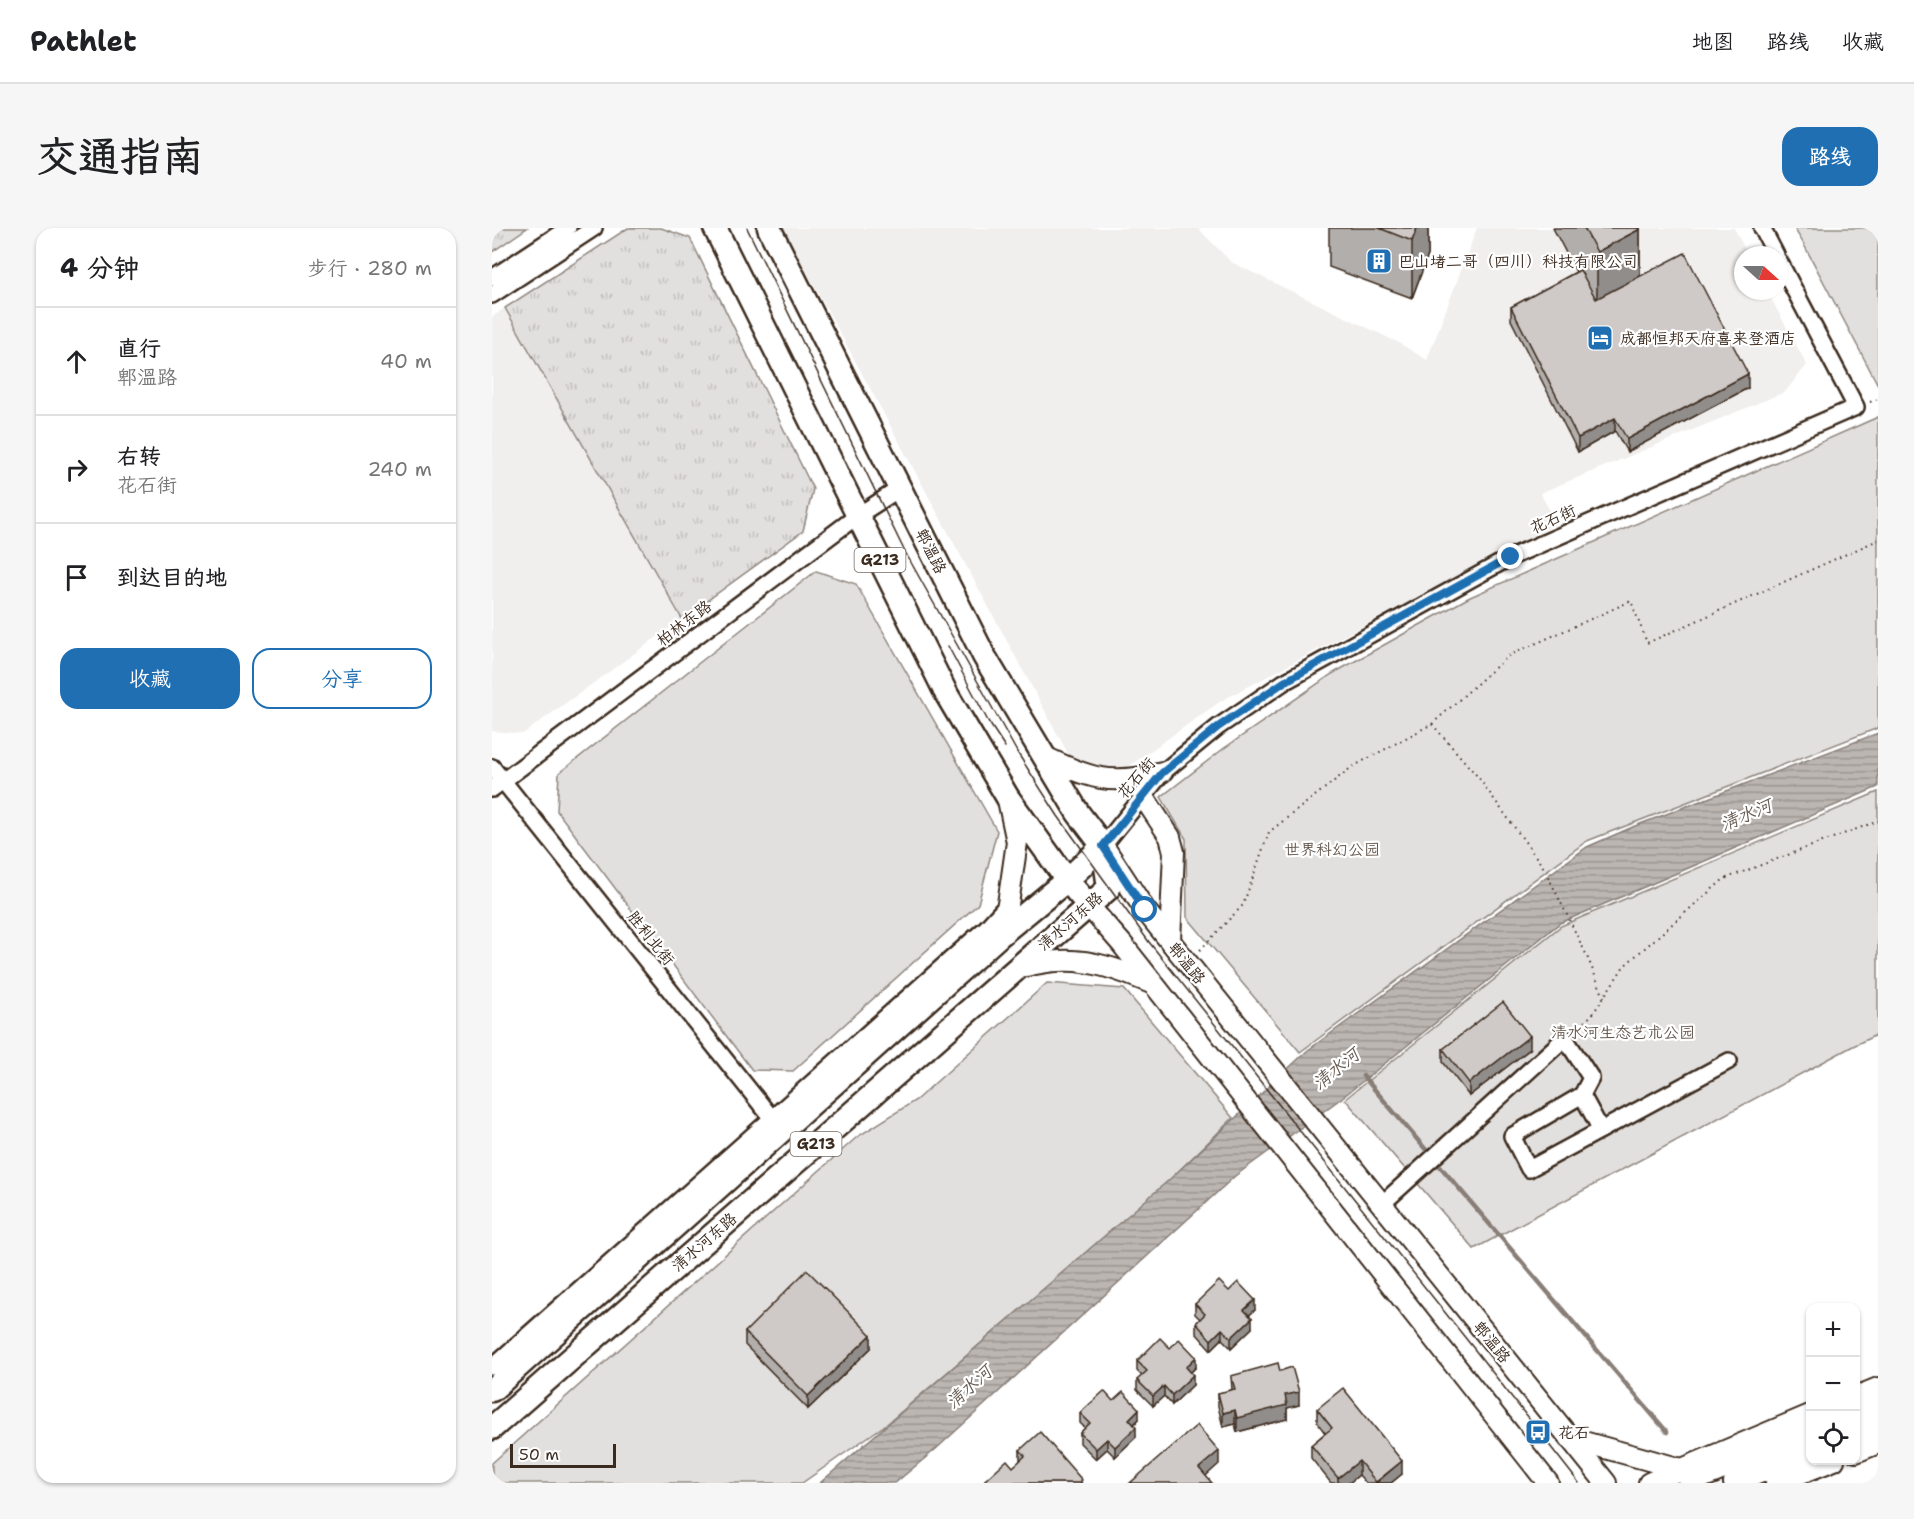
<!DOCTYPE html>
<html lang="zh">
<head>
<meta charset="utf-8">
<style>
	body { margin:0; font-family:"Shantell Sans","LXGW WenKai TC",sans-serif; background:#f6f6f6; color:#202124 }
	.controls { position:absolute; right:18px; bottom:18px; display:grid; overflow:hidden; border-radius:12px; box-shadow:0 2px 4px #0004 }
	.controls button { width:54px; height:54px; display:grid; place-items:center; padding:0; border:0; border-bottom:2px solid #e0e0e0; background:#fff; color:#202124; font:30px sans-serif }
	.compass { position:absolute; left:1242px; top:18px; width:54px; height:54px; border-radius:50%; background:#fff; box-shadow:0 2px 4px #0004; rotate:111deg }
	.scale { position:absolute; left:18px; bottom:15px; width:106px; box-sizing:border-box; padding-left:6px; border:3px solid #3b2a1e; border-top:0; font-size:16px; line-height:21px; white-space:nowrap; color:#3b2a1e; -webkit-text-stroke:4px #fff; paint-order:stroke }
	.stop { position:absolute; width:18px; height:18px; margin:-14px; border:4px solid #1f6fb2; border-radius:50%; background:#fff }
	.stop.end { background:#1f6fb2; border-color:#fff; box-shadow:0 2px 6px #0008 }
	.list { margin:0; padding:0; list-style:none }
	h2 { display:flex; justify-content:space-between; align-items:center; height:78px; margin:0; padding:0 24px; font-size:26px }
	h2 small { font-size:20px; font-weight:400; color:#757577 }
	.list li { display:grid; grid-template-columns:39px 1fr auto; gap:18px; align-items:center; box-sizing:border-box; height:108px; padding:0 24px; border-top:2px solid #e0e0e0 }
	.list b { display:block; font-size:22px; white-space:nowrap }
	.list p { margin:0; font-size:20px; white-space:nowrap; color:#757577 }
	.list em { font-size:20px; font-style:normal; color:#757577 }
	.actions { display:flex; gap:12px; padding:18px 24px }
	.actions a { flex:1; padding:14px 0; border:2px solid #1f6fb2; border-radius:18px; text-align:center; font-size:21px; color:#1f6fb2 }
	.actions .main { background:#1f6fb2; color:#fff }
	.icon { flex:none; width:33px; height:33px; fill:none; stroke:currentColor; stroke-width:2; stroke-linecap:round; stroke-linejoin:round }
	.map { position:relative; flex:none; width:1386px; height:1255px; overflow:hidden; border-radius:18px }
	header { display:flex; align-items:center; gap:36px; box-sizing:border-box; height:84px; padding:0 30px; background:#fff; border-bottom:2px solid #e0e0e0 }
	header strong { font-size:28px }
	nav { display:flex; gap:33px; margin-inline-start:auto; font-size:21px }
	.intro { display:flex; align-items:center; justify-content:space-between; box-sizing:border-box; height:144px; padding:0 36px }
	h1 { margin:0; font-size:42px }
	.button { padding:15px 27px; border-radius:18px; background:#1f6fb2; color:#fff; font-size:21px; font-weight:700 }
	main { display:flex; gap:36px; padding:0 36px }
	aside { flex:1; background:#fff; border-radius:18px; box-shadow:0 2px 4px #0004 }
	.map>svg:first-child { display:block }
	.built { fill:#f1efee }
	.grass { fill:url(#grass-tufts); stroke:#8e857e; stroke-width:1.5 }
	.park { fill:#e2e0de; stroke:#8e857e; stroke-width:1.5 }
	.water { fill:url(#water-rules); stroke:#887e77; stroke-width:1.5 }
	.lines { fill:none; stroke-linecap:round; stroke-linejoin:round }
	.stream { stroke:#887e77; stroke-width:4.5 }
	.minor-casing { stroke:#3b2a1e; stroke-width:20 }
	.major-casing { stroke:#3b2a1e; stroke-width:24 }
	.highway-casing { stroke:#3b2a1e; stroke-width:27 }
	.path { stroke:#3b2a1e; stroke-width:2; stroke-dasharray:1.5 4.5; stroke-linecap:butt }
	.minor { stroke:#fff; stroke-width:15 }
	.major { stroke:#fff; stroke-width:20 }
	.highway { stroke:#fff; stroke-width:22 }
	.tram { stroke:#3b2a1e; stroke-width:1.5 }
	.wall { fill:#b2aeab; stroke:#3b2a1e; stroke-width:1.5 }
	.shaded-wall { fill:#918d8b; stroke:#3b2a1e; stroke-width:1.5 }
	.building { fill:#cfcac7; stroke:#3b2a1e; stroke-width:1.5 }
	.route { stroke:#1f6fb2; stroke-width:8 }
	.labels { text-anchor:middle; dominant-baseline:central; stroke-width:4.5; stroke-linejoin:round; paint-order:stroke }
	.shield { fill:#fff; stroke:#766a62; stroke-width:1.5 }
	.shield-label { font-size:15px; font-weight:bold; fill:#3b2a1e }
	.poi-label { font-size:16px; fill:#3b2a1e; stroke:#fff; text-anchor:start }
	.street-label { font-size:16px; fill:#3b2a1e; stroke:#fff }
	.park-label { font-size:16px; fill:#65584e; stroke:#fff }
	.water-label { font-size:18px; font-style:italic; fill:#685b52; stroke:#fff }
</style>
</head>
<body>
<header>
<strong>Pathlet</strong>
<nav><a>地图</a><a>路线</a><a>收藏</a></nav>
</header>
<div class="intro"><h1>交通指南</h1><a class="button">路线</a></div>
<main>
<aside>
<h2>4 分钟<small>步行 · 280 m</small></h2>
<ul class="list">
<li><svg class="icon" aria-label="ahead" viewBox="0 0 24 24"><path d="M12 20V5M6 11l6-6 6 6"/></svg><div><b>直行</b><p>郫温路</p></div><em>40 m</em></li>
<li><svg class="icon" aria-label="right" viewBox="0 0 24 24"><path d="M7 20v-9h11M14 6l5 5-5 5"/></svg><div><b>右转</b><p>花石街</p></div><em>240 m</em></li>
<li><svg class="icon" aria-label="arrive" viewBox="0 0 24 24"><path d="M6 21V4h12l-3 4 3 4H6"/></svg><div><b>到达目的地</b></div></li>
</ul>
<div class="actions"><a class="main">收藏</a><a>分享</a></div>
</aside>
<div class="map">
<svg width="1386" height="1255" viewBox="0 0 1386 1255">
	<defs>
		<pattern id="grass-tufts" width="24" height="20" patternUnits="userSpaceOnUse" patternTransform="scale(1.5)"><rect width="24" height="20" fill="#e2e0de"/><path d="M3 7l-1-3M5 7V3M7 7l1-3M15 17l-1-3M17 17v-4M19 17l1-3" fill="none" stroke="#c3c0be"/></pattern>
		<pattern id="water-rules" width="6" height="5" patternUnits="userSpaceOnUse" patternTransform="scale(1.5)"><rect width="6" height="5" fill="#bcb6b3"/><path d="M0 2.5h6" fill="none" stroke="#9a9491"/></pattern>
	</defs>
	<rect width="100%" height="100%" fill="#fff"/>
	<filter id="ink" filterUnits="userSpaceOnUse"><feTurbulence type="fractalNoise" baseFrequency=".0167" numOctaves="2"/><feDisplacementMap in="SourceGraphic" scale="12" xChannelSelector="R" yChannelSelector="G"/><feConvolveMatrix kernelMatrix="1 2 1 2 8 2 1 2 1" color-interpolation-filters="sRGB"/></filter>
	<g filter="url(#ink)">
		<g class="built">
			<polygon points="291,0 706,0 739,34 907,115 935,132 985,0 1242,0 1256,27 1251,27 1251,63 1275,63 1315,137 1293,164 1048,265 1065,295 729,473 633,541 580,533"/>
			<polygon points="13,80 190,391 31,506 0,503 0,89"/>
		</g>
		<g class="grass">
			<polygon points="0,0 35,0 0,24"/>
			<polygon points="136,0 169,0 198,10 321,261 311,303 190,391 13,80"/>
		</g>
		<g class="park">
			<polygon points="1302,0 1386,0 1386,157 1310,13"/>
			<polygon points="1386,189 1386,500 1095,613 808,824 695,689 694,611 669,569 731,521 840,446 976,370"/>
			<polygon points="324,343 364,356 505,603 486,676 301,843 260,842 65,583 67,545"/>
			<polygon points="1386,564 1386,806 1361,818 982,1021 853,871 1069,698"/>
			<polygon points="555,755 632,761 741,890 663,966 396,1195 310,1255 0,1255 0,1235 365,909 424,872"/>
		</g>
		<polygon class="water" points="1386,505 1386,559 1068,695 851,869 743,948 444,1221 403,1255 328,1255 678,951 816,822 1095,619 1143,598"/>
		<g class="lines">
			<polyline class="stream" points="871,848 1175,1204"/>
			<g class="minor-casing">
				<g id="minor">
					<polyline points="1270,0 1284,27"/>
					<polyline points="0,50 76,0"/>
					<polyline points="0,67 102,0"/>
					<polyline points="0,539 286,898"/>
					<polyline points="0,561 365,288 407,261"/>
					<polyline points="611,618 670,545 726,499 792,454 1019,329 1364,179 1287,33"/>
					<polyline points="1090,867 1109,902"/>
					<polyline points="890,976 1073,810 1099,850 1090,867 1020,908 1037,941 1237,833"/>
					<polyline points="0,1139 494,700 516,676"/>
				</g>
			</g>
			<g class="major-casing">
				<g id="major">
					<path d="M551,528C597,550 619,559 670,544"/>
					<polyline points="651,568 678,609 682,624 678,713"/>
					<polyline points="612,619 653,682 1114,1255"/>
					<polyline points="596,677 630,716 1056,1255"/>
					<polyline points="508,707 516,676 525,614 516,572"/>
					<path d="M525,740C539,737 554,733 567,733C600,731 630,743 659,755"/>
					<polyline points="1364,1169 1386,1160"/>
					<polyline points="1364,1188 1386,1179"/>
					<polyline points="1364,1207 1386,1198"/>
					<polyline points="1077,1210 1189,1241"/>
					<polyline points="1364,1224 1386,1215"/>
					<polyline points="1157,1255 1318,1187"/>
					<polyline points="1197,1255 1318,1206"/>
					<polyline points="1242,1255 1318,1225"/>
					<polyline points="1284,1255 1342,1232"/>
				</g>
			</g>
			<g class="highway-casing">
				<g id="highway">
					<polyline points="223,0 455,467 516,570 575,652 596,677"/>
					<polyline points="0,1162 508,707 575,652 611,618"/>
					<polyline points="0,1200 617,660 611,618 586,585 492,428 277,0"/>
				</g>
			</g>
			<g class="path">
				<polyline points="1378,174 1386,171"/>
				<polyline points="940,496 1016,428 1139,373 1155,415 1386,312"/>
				<polyline points="708,722 751,677 777,604 860,539 940,496 986,549 1052,640 1094,726 1112,769"/>
				<polyline points="1083,802 1100,787 1132,738 1232,651 1386,593"/>
			</g>
			<use href="#minor" class="minor"/>
			<use href="#major" class="major"/>
			<use href="#highway" class="highway"/>
			<g class="tram">
				<polyline points="255,0 412,322 525,524 566,588 657,714 983,1122 1087,1255"/>
				<polyline points="456,418 496,493 513,519"/>
			</g>
		</g>
		<g class="wall">
			<polygon points="837,0 936,0 936,27 920,70 837,39"/>
			<polygon points="1061,0 1148,0 1148,48 1256,160 1135,224 1123,203 1086,224 1019,92 1019,79 1084,44"/>
			<polygon points="951,821 1038,821 977,868 951,834"/>
			<polygon points="737,1063 763,1082 757,1087 760,1100 739,1120 730,1111 719,1122 704,1105 704,1095 708,1091 703,1086 703,1076"/>
			<polygon points="253,1104 379,1120 316,1181 253,1117"/>
			<polygon points="678,1120 704,1139 699,1144 701,1157 680,1177 672,1168 661,1178 645,1162 645,1152 650,1148 645,1143 645,1133"/>
			<polygon points="788,1143 807,1177 795,1180 795,1191 745,1204 743,1196 731,1199 726,1178 726,1165 740,1162 739,1148"/>
			<polygon points="621,1173 647,1191 642,1197 644,1209 623,1229 615,1221 604,1231 588,1215 588,1205 593,1200 588,1195 588,1185"/>
			<polygon points="825,1181 910,1246 899,1255 874,1255 867,1247 857,1255 839,1255 819,1230 819,1217 833,1205 825,1194"/>
			<polygon points="528,1222 590,1255 493,1255 493,1252 521,1239 528,1233"/>
		</g>
		<g class="shaded-wall">
			<polygon points="925,0 936,0 936,27 920,70 920,13"/>
			<polygon points="1148,1 1148,58 1105,82 1105,24"/>
			<polygon points="1256,146 1256,160 1135,224 1135,211"/>
			<polygon points="1123,190 1123,203 1086,224 1086,210"/>
			<polygon points="1038,808 1038,821 977,868 977,855"/>
			<polygon points="763,1072 763,1082 752,1092 752,1082"/>
			<polygon points="760,1090 760,1100 739,1120 739,1110"/>
			<polygon points="730,1101 730,1111 719,1122 719,1112"/>
			<polygon points="379,1107 379,1120 316,1181 316,1168"/>
			<polygon points="704,1129 704,1139 694,1149 694,1139"/>
			<polygon points="701,1147 701,1157 680,1177 680,1167"/>
			<polygon points="672,1158 672,1168 661,1178 661,1168"/>
			<polygon points="807,1164 807,1177 795,1180 795,1191 745,1204 745,1190 793,1167"/>
			<polygon points="647,1181 647,1191 637,1201 637,1191"/>
			<polygon points="743,1182 743,1196 731,1199 731,1185"/>
			<polygon points="644,1199 644,1209 623,1229 623,1219"/>
			<polygon points="615,1211 615,1221 604,1231 604,1221"/>
			<polygon points="727,1223 727,1236 707,1254 707,1240"/>
			<polygon points="867,1233 867,1247 857,1255 846,1255 846,1250"/>
			<polygon points="910,1233 910,1246 899,1255 884,1255"/>
		</g>
		<g class="building">
			<polygon points="887,0 925,0 920,13"/>
			<polygon points="1092,0 1148,0 1148,1 1105,24"/>
			<polygon points="1193,25 1256,146 1135,211 1123,190 1086,210 1019,79 1088,42 1104,71"/>
			<polygon points="1011,774 1038,808 977,855 951,821"/>
			<polygon points="315,1042 379,1107 316,1168 253,1104"/>
			<polygon points="727,1053 737,1063 746,1054 763,1072 752,1082 760,1090 739,1110 730,1101 719,1112 704,1095 713,1086 703,1076"/>
			<polygon points="668,1110 678,1120 687,1111 704,1129 694,1139 701,1147 680,1167 672,1158 661,1168 645,1152 655,1143 645,1133"/>
			<polygon points="786,1135 788,1143 800,1139 807,1164 793,1167 795,1177 745,1190 743,1182 731,1185 726,1165 743,1161 739,1148"/>
			<polygon points="851,1160 910,1233 884,1254 867,1233 846,1250 819,1217 840,1200 825,1181"/>
			<polygon points="612,1163 621,1173 631,1164 647,1181 637,1191 644,1199 623,1219 615,1211 604,1221 588,1205 598,1195 588,1185"/>
			<polygon points="705,1197 727,1223 707,1240 720,1255 638,1255"/>
			<polygon points="548,1204 590,1252 587,1255 496,1255 493,1252 515,1232 521,1239 533,1228 528,1222"/>
		</g>
	</g>
	<g class="lines" filter="url(#ink)">
		<polyline class="route" points="653,682 611,618 670,545 726,499 792,454 1019,329"/>
	</g>
	<defs>
		<g id="building-square" transform="scale(1.35)"><rect x="-9" y="-9" width="18" height="18" rx="4" fill="#1f6fb2" stroke="#fff"/><path d="M-4-6H4V6H1V3H-1V6H-4ZM-2.5-4.3h1.7v1.8h-1.7ZM.8-4.3h1.7v1.8H.8ZM-2.5-1h1.7V.8h-1.7ZM.8-1h1.7V.8H.8Z" fill="#fff"/></g>
		<g id="hotel-square" transform="scale(1.35)"><rect x="-9" y="-9" width="18" height="18" rx="4" fill="#1f6fb2" stroke="#fff"/><path d="M-6-4.5h1.5V1H6V5H4.5V3h-9V5H-6ZM-4 0a1.8 1.8 0 1 1 3.6 0ZM.5 0V-2.5h3Q6-2.5 6 0Z" fill="#fff"/></g>
		<g id="bus-square" transform="scale(1.35)"><rect x="-9" y="-9" width="18" height="18" rx="4" fill="#1f6fb2" stroke="#fff"/><path d="M-5-6H5V4H4V6H2V4H-2V6H-4V4H-5ZM-3.5-4V0h7V-4ZM-3.5 1.2v1.5H-2V1.2ZM2 1.2v1.5H3.5V1.2Z" fill="#fff"/></g>
	</defs>
	<g fill-rule="evenodd">
		<use href="#building-square" x="887" y="33"/>
		<use href="#hotel-square" x="1108" y="110"/>
		<use href="#bus-square" x="1046" y="1204"/>
	</g>
	<g class="labels">
		<g class="shield">
			<rect x="362.5" y="320" width="51" height="24" rx="4.5"/>
			<rect x="298.5" y="904" width="51" height="24" rx="4.5"/>
		</g>
		<g class="shield-label">
			<text x="388" y="332">G213</text>
			<text x="324" y="916">G213</text>
		</g>
		<g class="poi-label">
			<text x="906" y="33">巴山堵二哥（四川）科技有限公司</text>
			<text x="1128" y="110">成都恒邦天府喜来登酒店</text>
			<text x="1066" y="1204">花石</text>
		</g>
		<g class="street-label">
			<text transform="translate(1061 291) rotate(-24)">花石街</text>
			<text transform="translate(439 323) rotate(63)">郫温路</text>
			<text transform="translate(192 395) rotate(-37)">柏林东路</text>
			<text transform="translate(644 550) rotate(-49)">花石街</text>
			<text transform="translate(578 693) rotate(-41)">清水河东路</text>
			<text transform="translate(159 710) rotate(51)">胜利北街</text>
			<text transform="translate(695 735) rotate(51)">郫温路</text>
			<text transform="translate(212 1014) rotate(-41)">清水河东路</text>
			<text transform="translate(1000 1114) rotate(51)">郫温路</text>
		</g>
		<g class="park-label">
			<text x="840" y="621">世界科幻公园</text>
			<text x="1131" y="804">清水河生态艺术公园</text>
		</g>
		<g class="water-label">
			<text transform="translate(1254 587) rotate(-23)">清水河</text>
			<text transform="translate(844 841) rotate(-39)">清水河</text>
			<text transform="translate(477 1159) rotate(-42)">清水河</text>
		</g>
	</g>
</svg>
<div class="controls">
<button>+</button>
<button>−</button>
<button><svg class="icon" aria-label="locate" viewBox="0 0 24 24"><circle cx="12" cy="12" r="6"/><path d="M12 2v4M12 18v4M2 12h4M18 12h4"/></svg></button>
</div>
<svg class="compass" viewBox="-18 -18 36 36"><path d="M0-13l5 13h-10z" fill="#e53935"/><path d="M0 13l5-13h-10z" fill="#757577"/></svg>
<div class="scale">50 m</div>
<div class="stop" style="left:653px;top:682px"></div>
<div class="stop end" style="left:1019px;top:329px"></div>
</div>
</main>
</body>
</html>
